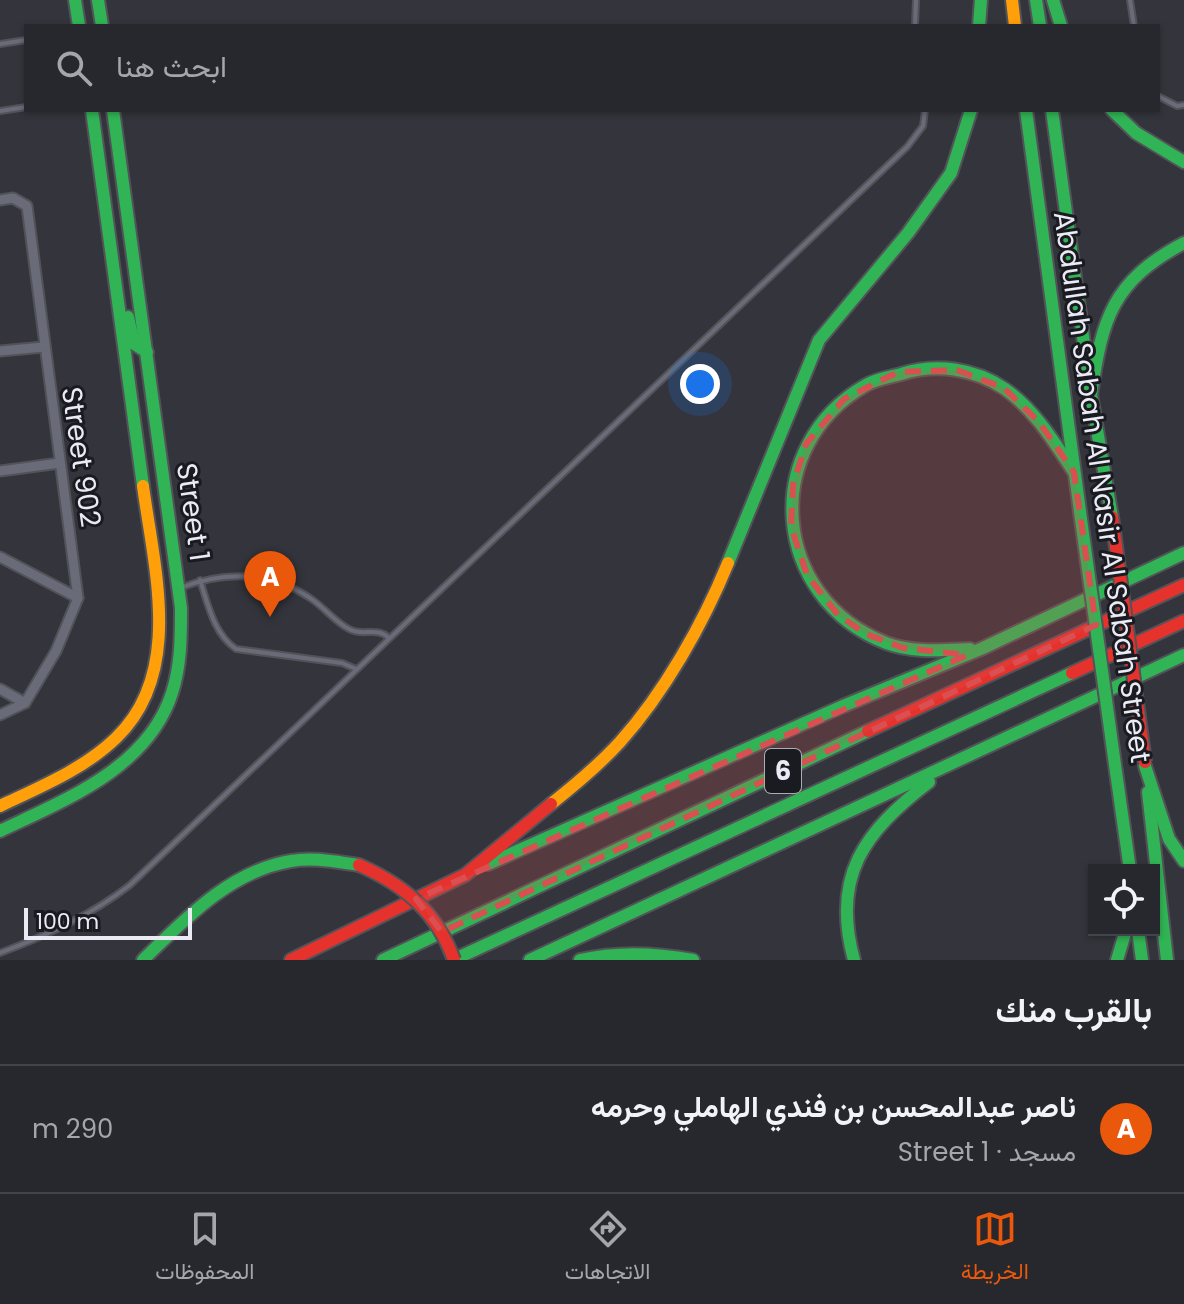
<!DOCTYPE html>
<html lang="ar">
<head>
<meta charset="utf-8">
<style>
	body { margin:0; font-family:Poppins,Vazirmatn,sans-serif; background:#333439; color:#f1f3f6; direction:rtl }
	.controls { position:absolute; right:24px; bottom:24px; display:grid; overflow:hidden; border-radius:0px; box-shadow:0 2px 6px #0004 }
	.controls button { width:72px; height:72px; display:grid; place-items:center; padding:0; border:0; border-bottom:2px solid #434449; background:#27282d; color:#f1f3f6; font:40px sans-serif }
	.scale { position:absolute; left:24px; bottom:20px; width:168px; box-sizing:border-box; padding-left:8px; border:4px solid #eaebf5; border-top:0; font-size:22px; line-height:28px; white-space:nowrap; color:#eaebf5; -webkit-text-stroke:6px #1a1a21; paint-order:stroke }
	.you { position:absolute; left:700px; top:384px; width:28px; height:28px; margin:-20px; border:6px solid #fff; border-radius:50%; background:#1a73e8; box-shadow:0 0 0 12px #1a73e833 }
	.badge { display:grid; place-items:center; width:52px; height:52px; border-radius:50%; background:#ea580c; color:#fff; font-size:26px; font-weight:700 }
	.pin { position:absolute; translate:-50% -66px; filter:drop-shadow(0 2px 4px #0008) }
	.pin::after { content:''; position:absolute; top:42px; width:28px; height:24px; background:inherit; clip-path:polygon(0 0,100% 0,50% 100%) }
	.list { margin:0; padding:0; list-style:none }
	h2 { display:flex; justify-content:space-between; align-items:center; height:104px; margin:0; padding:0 32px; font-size:34px }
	h2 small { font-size:26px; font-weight:400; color:#a4a6aa }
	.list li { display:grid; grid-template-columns:52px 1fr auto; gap:24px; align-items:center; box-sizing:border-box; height:128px; padding:0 32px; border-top:2px solid #434449 }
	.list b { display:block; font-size:30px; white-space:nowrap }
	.list p { margin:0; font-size:26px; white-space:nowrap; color:#a4a6aa }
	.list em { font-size:26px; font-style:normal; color:#a4a6aa }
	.icon { flex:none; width:44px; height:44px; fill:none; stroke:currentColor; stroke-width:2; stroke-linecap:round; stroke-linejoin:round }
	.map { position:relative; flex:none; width:1184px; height:960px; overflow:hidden; direction:ltr }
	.search { position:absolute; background:#27282d; box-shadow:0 2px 6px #0004; left:24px; right:24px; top:24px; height:88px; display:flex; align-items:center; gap:20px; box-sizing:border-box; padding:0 28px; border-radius:0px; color:#a4a6aa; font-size:30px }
	.sheet { height:232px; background:#27282d }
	nav { display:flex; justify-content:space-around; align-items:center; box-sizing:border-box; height:112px; border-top:2px solid #434449; background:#27282d; font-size:22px; color:#a4a6aa }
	nav a { display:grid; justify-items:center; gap:4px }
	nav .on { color:#ea580c }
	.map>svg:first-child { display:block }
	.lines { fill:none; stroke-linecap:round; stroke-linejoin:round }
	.lane-casing { stroke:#525359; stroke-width:8 }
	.street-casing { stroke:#525359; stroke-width:13 }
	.fast-casing { stroke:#525359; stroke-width:16 }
	.slow-casing { stroke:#525359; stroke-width:16 }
	.jam-casing { stroke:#525359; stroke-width:16 }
	.lane { stroke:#6a6b79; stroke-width:4 }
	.street { stroke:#6a6b79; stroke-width:9 }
	.fast { stroke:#30b455; stroke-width:12 }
	.slow { stroke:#ff9f0a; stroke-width:12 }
	.jam { stroke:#e5322d; stroke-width:12 }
	.fast-bridge-casing { stroke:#525359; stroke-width:16; stroke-linecap:butt }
	.jam-bridge-casing { stroke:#525359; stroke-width:16; stroke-linecap:butt }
	.fast-bridge { stroke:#30b455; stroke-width:12 }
	.jam-bridge { stroke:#e5322d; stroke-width:12 }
	.marked { fill:#da4f51; fill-opacity:0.2; stroke:#da4f51; stroke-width:6; stroke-dasharray:16 10; stroke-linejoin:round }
	.labels { text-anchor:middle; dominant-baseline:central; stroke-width:6; stroke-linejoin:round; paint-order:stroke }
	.shield { fill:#1a1a21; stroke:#acacb5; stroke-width:2 }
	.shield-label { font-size:26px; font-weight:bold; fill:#eaebf5 }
	.street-label { font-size:28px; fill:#eaebf5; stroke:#1a1a21 }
</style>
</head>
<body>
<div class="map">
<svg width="1184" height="960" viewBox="0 0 1184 960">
	<rect width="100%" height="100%" fill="#34353c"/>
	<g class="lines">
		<g class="lane-casing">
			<g id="lane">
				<polyline points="1130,0 1134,26"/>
				<polyline points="915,26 916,0"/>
				<polyline points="0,44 26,40"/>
				<polyline points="1158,96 1177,106 1184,105"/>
				<polyline points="0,111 26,107"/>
				<path d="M200,580C208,605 214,634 236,649L342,663L356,669"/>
				<path d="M180,588C224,571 270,571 310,598C324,607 335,622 349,629C363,637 377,626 389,638"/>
				<path d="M0,953C47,935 90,916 130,885L907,147L923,126L925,110"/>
			</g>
		</g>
		<g class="street-casing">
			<g id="street">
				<polyline points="0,200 13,198 27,206 78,598 56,651 25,703 0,715"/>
				<polyline points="0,351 44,347"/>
				<polyline points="0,471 60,463"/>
				<polyline points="0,557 78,598"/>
				<polyline points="0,689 25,703"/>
			</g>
		</g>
		<g class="fast-casing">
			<g id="fast">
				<polyline points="75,0 79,26"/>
				<polyline points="98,0 102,26"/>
				<polyline points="1036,0 1040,26"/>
				<polyline points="1053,0 1061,26"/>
				<polyline points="979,26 981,0"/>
				<polyline points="92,110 143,486"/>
				<polyline points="1026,110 1081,519"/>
				<polyline points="1052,110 1091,395 1112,517"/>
				<polyline points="1112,110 1136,133 1184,162"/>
				<polyline points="128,317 134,344 147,352"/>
				<path d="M1091,395C1102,319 1112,281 1184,243"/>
				<polyline points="728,563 819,340 908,233 951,173 971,110"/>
				<path d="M970,649C943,650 912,653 886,643C771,598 759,446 866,385C876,379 890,377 901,374C936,363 974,368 1005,389C1035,410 1054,442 1074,472"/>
				<polyline points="1145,766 1169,839 1184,861"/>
				<polyline points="1116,772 1130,870"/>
				<polyline points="1148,792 1167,960"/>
				<path d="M0,831C65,800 148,768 172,693C181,665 181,637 181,608L113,110"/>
				<polyline points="488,864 843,706 983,648 1184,553"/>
				<polyline points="1138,930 1142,960"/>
				<path d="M143,960C185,919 230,871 291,861C314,857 336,862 359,865"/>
				<polyline points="383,960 868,731"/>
				<polyline points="453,960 1072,673"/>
				<polyline points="530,960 1184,655"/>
				<path d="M580,960C618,951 655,953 693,960"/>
				<path d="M854,960C831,876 864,832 929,782"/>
				<polyline points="1117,960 1126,930"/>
			</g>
		</g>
		<g class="slow-casing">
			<g id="slow">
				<polyline points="1012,0 1015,26"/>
				<path d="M551,804C575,785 599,765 620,742C664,693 703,624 728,563"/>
				<path d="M0,806C40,787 84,769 116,738C184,673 154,568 143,486"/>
			</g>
		</g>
		<g class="jam-casing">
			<g id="jam">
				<polyline points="1072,673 1184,621"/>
				<polyline points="868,731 1184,585"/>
				<polyline points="291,960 465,875 551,804"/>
			</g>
		</g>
		<use href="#lane" class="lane"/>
		<use href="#street" class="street"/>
		<use href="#fast" class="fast"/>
		<use href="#slow" class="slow"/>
		<use href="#jam" class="jam"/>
		<g class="fast-bridge-casing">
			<polyline id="fast-bridge" points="1081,519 1116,772"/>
		</g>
		<g class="jam-bridge-casing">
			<g id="jam-bridge">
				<polyline points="1112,517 1145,762"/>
				<path d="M359,865C404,885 437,912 454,960"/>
			</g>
		</g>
		<use href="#fast-bridge" class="fast-bridge"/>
		<use href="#jam-bridge" class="jam-bridge"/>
	</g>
	<path class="marked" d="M957,370L1004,388L1039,422L1074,472L1096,625L442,932L416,899L967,655L903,648L866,634L838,615L807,575L791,527L793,485L806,444L844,399L898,372Z"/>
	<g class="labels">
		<rect class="shield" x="765" y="749" width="36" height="44" rx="6"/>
		<g class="shield-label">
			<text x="783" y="771">6</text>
		</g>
		<g class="street-label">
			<text transform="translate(81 457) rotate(82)">Street 902</text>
			<text transform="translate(1102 487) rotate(82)">Abdullah Sabah Al Nasir Al Sabah Street</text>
			<text transform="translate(193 512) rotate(82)">Street 1</text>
		</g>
	</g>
</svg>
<div class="controls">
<button><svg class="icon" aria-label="locate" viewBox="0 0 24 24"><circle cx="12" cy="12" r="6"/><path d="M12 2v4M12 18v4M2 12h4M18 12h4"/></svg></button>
</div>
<div class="scale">100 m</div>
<div class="you"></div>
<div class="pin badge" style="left:270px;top:617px">A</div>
<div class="search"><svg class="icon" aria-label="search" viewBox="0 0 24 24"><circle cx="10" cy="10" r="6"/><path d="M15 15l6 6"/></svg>ابحث هنا</div>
</div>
<section class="sheet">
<h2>بالقرب منك<small></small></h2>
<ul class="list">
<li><span class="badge">A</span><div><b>ناصر عبدالمحسن بن فندي الهاملي وحرمه</b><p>مسجد · Street 1</p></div><em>290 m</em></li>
</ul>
</section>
<nav>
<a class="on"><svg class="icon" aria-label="map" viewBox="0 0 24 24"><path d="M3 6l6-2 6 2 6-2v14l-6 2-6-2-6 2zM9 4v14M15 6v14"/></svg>الخريطة</a>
<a><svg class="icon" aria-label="directions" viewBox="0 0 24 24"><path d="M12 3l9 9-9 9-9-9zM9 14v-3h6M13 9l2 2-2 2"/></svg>الاتجاهات</a>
<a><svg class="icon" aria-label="saved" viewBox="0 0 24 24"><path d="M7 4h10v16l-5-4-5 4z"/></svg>المحفوظات</a>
</nav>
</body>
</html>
